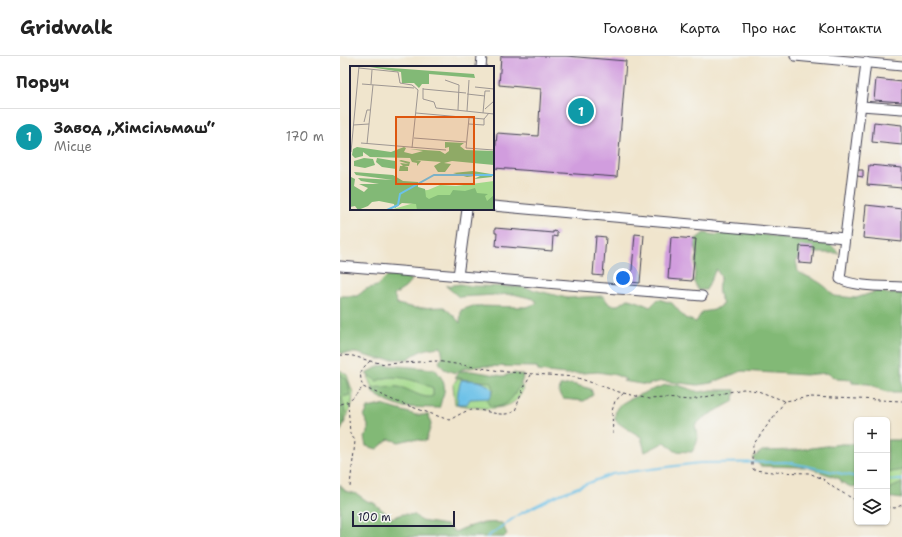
<!DOCTYPE html>
<html lang="uk">
<head>
<meta charset="utf-8">
<style>
	body { margin:0; font-family:"Shantell Sans",sans-serif; background:#f6f6f6; color:#222 }
	.controls { position:absolute; right:12px; bottom:12px; display:grid; overflow:hidden; border-radius:6px; box-shadow:0 1px 3px #0004 }
	.controls button { width:36px; height:36px; display:grid; place-items:center; padding:0; border:0; border-bottom:1px solid #e0e0e0; background:#fff; color:#222; font:20px sans-serif }
	.scale { position:absolute; left:12px; bottom:10px; width:103px; box-sizing:border-box; padding-left:4px; border:2px solid #22223b; border-top:0; font-size:11px; line-height:14px; white-space:nowrap; color:#22223b; -webkit-text-stroke:3px #f6f6f2; paint-order:stroke }
	.you { position:absolute; left:283px; top:222px; width:14px; height:14px; margin:-10px; border:3px solid #fff; border-radius:50%; background:#1a73e8; box-shadow:0 0 0 6px #1a73e833 }
	.badge { display:grid; place-items:center; width:26px; height:26px; border-radius:50%; background:#db2777; color:#fff; font-size:13px; font-weight:700 }
	.pin { position:absolute; translate:-50% -50%; border:2px solid #fff; box-shadow:0 1px 4px #0006 }
	.list { margin:0; padding:0; list-style:none }
	h2 { display:flex; justify-content:space-between; align-items:center; height:52px; margin:0; padding:0 16px; font-size:17px }
	h2 small { font-size:13px; font-weight:400; color:#767676 }
	.list li { display:grid; grid-template-columns:26px 1fr auto; gap:12px; align-items:center; box-sizing:border-box; height:56px; padding:0 16px; border-top:1px solid #e0e0e0 }
	.list b { display:block; font-size:15px; white-space:nowrap }
	.list p { margin:0; font-size:13px; white-space:nowrap; color:#767676 }
	.list em { font-size:13px; font-style:normal; color:#767676 }
	.icon { flex:none; width:22px; height:22px; fill:none; stroke:currentColor; stroke-width:2; stroke-linecap:round; stroke-linejoin:round }
	.map { position:relative; flex:none; width:562px; height:481px; overflow:hidden }
	header { display:flex; align-items:center; gap:24px; box-sizing:border-box; height:56px; padding:0 20px; background:#fff; border-bottom:1px solid #e0e0e0 }
	header strong { font-size:19px }
	nav { display:flex; gap:22px; margin-inline-start:auto; font-size:14px }
	main { display:flex }
	aside { flex:1; background:#fff }
	.map>svg:first-child { display:block }
	.green { fill:#a3d98a; stroke:#627e62 }
	.forest { fill:#82b976; stroke:#526e58 }
	.water { fill:#6cc1e8; stroke:#477292 }
	.lines { fill:none; stroke-linecap:round; stroke-linejoin:round }
	.stream { stroke:#6cc1e8; stroke-width:2 }
	.building { fill:#d19dde }
	.minor-casing { stroke:#413f51; stroke-width:11 }
	.path { stroke:#413f51; stroke-width:1; stroke-dasharray:3 3; stroke-linecap:butt }
	.minor { stroke:#fff; stroke-width:9 }
	.inset-river { fill:none; stroke:#6cc1e8; stroke-width:2 }
	.inset-road { fill:none; stroke:#9e9793; stroke-width:1 }
	.view { fill:#de560e; fill-opacity:0.15; stroke:#de560e; stroke-width:2 }
	.inset-edge { fill:none; stroke:#22223b; stroke-width:2 }
</style>
</head>
<body>
<header>
<strong>Gridwalk</strong>
<nav><a>Головна</a><a>Карта</a><a>Про нас</a><a>Контакти</a></nav>
</header>
<main>
<aside>
<h2>Поруч<small></small></h2>
<ul class="list">
<li><span class="badge" style="background:#0f9aa8">1</span><div><b>Завод „Хімсільмаш“</b><p>Місце</p></div><em>170 m</em></li>
</ul>
</aside>
<div class="map">
<svg width="562" height="481" viewBox="0 0 562 481">
	<rect width="100%" height="100%" fill="#f6f6f2"/>
	<filter id="ink" filterUnits="userSpaceOnUse"><feTurbulence type="fractalNoise" baseFrequency=".025" numOctaves="2"/><feDisplacementMap in="SourceGraphic" scale="8" xChannelSelector="R" yChannelSelector="G"/><feConvolveMatrix kernelMatrix="1 2 1 2 8 2 1 2 1" color-interpolation-filters="sRGB"/></filter>
	<filter id="wash" filterUnits="userSpaceOnUse"><feTurbulence type="fractalNoise" baseFrequency=".012" numOctaves="4" result="noise"/><feDisplacementMap in="SourceGraphic" scale="16" xChannelSelector="R" yChannelSelector="G"/><feGaussianBlur stdDeviation="0.9" result="paint"/><feColorMatrix in="noise" values="0 0 0 0 0 0 0 0 0 0 0 0 0 0 0 0 0 1.4 0 .05"/><feComposite in="paint" operator="in"/></filter>
	<g filter="url(#wash)">
		<rect width="100%" height="100%" fill="#f0e5cd"/>
		<g class="green">
			<polygon points="0,314 7,319 13,337 12,348 1,375"/>
			<path d="M28,317L93,321L98,347L38,336C30,331 29,326 28,317Z"/>
			<path d="M118,321L174,324L181,328L183,333C174,360 137,352 115,348L113,329Z"/>
			<polygon points="562,407 562,432 547,437 547,411"/>
		</g>
		<g class="forest">
			<path d="M364,177L376,179L389,177H413L491,189L499,197H464L456,204L458,216C474,224 482,225 494,240L516,242L538,235L549,238L562,237V336H547L529,328L512,327V324L497,323L487,317L465,319L402,315L371,327L358,329L322,325L307,329L283,325L287,324L276,319L258,316L226,318L198,315L197,311L141,310L123,313L115,317L104,313L99,306L103,300L101,291C88,292 79,294 68,303H38L16,297H0V240H17L26,233L37,230L47,220L58,218L72,224L65,232L54,239L57,248L75,252L104,251L114,260L120,267L121,254L133,250L187,251L197,247L194,243L173,238L119,241L106,230L120,228L131,230L182,231L227,242L263,240L270,249H278L288,243L299,246L310,251L318,243L332,247L345,262L356,266L362,256L374,254L383,248C378,238 377,232 381,221L376,213L366,234H358L354,226L357,197L354,183H356Z"/>
			<path d="M46,309L95,313C102,322 107,328 103,340C101,344 101,348 99,352L61,351L48,346L33,337L32,332C43,331 53,329 63,332C72,335 85,344 93,340V332C77,325 53,316 37,325L26,318L39,310Z"/>
			<path d="M120,315H132L163,320L174,317L183,319C183,325 180,329 177,334C171,346 162,354 149,349L147,345C152,339 156,334 151,326L127,324L115,321Z"/>
			<path d="M0,317C9,323 9,329 10,339L2,341L5,357L3,371L0,373Z"/>
			<polygon points="232,328 251,333 253,339 244,345 223,343 219,338 220,330"/>
			<path d="M326,329H338L359,336L372,334H395L394,345L363,362L355,370C360,382 358,386 352,396L335,395L325,386L305,396L301,381C292,375 281,370 275,364C275,360 275,355 277,352C282,344 316,332 326,329Z"/>
			<polygon points="42,349 76,359 89,359 91,369 86,385 71,383 59,386 49,383 37,393 26,390 24,381 28,377 28,369 24,361 28,352"/>
			<polygon points="547,384 562,384 562,414 547,417"/>
			<polygon points="501,388 517,388 517,430 511,431 501,426 500,423 467,411 420,410 413,402 422,395 457,394"/>
			<polygon points="562,427 562,443 547,441 549,433"/>
			<path d="M0,428L5,435L17,438L27,445L34,447L52,462L63,458L75,459L81,465L106,469L115,476C130,469 145,465 162,467L167,478L164,481H0Z"/>
		</g>
		<path class="water" d="M121,324C134,324 144,324 153,334L150,342L130,343L127,348H117L118,335Z"/>
		<g class="lines">
			<g class="stream">
				<polyline points="547,424 562,424"/>
				<polyline points="147,481 178,459 215,440 272,418 359,407 447,406 517,421"/>
			</g>
		</g>
		<g id="blocks">
			<g class="building">
				<polygon points="161,0 226,0 286,5 277,121 154,112 157,77 198,80 201,33 159,29"/>
				<polygon points="536,23 562,26 562,46 534,44"/>
				<polygon points="534,66 562,69 562,89 532,86"/>
				<polygon points="529,109 562,112 562,132 527,129"/>
				<polygon points="517,114 523,114 523,121 517,120"/>
				<polygon points="526,149 562,153 562,186 523,182"/>
				<polygon points="155,172 213,177 213,175 217,176 217,181 213,180 212,195 156,190 157,177 155,177"/>
				<polygon points="295,178 304,179 300,227 291,226"/>
				<polygon points="256,180 266,181 263,220 253,219"/>
				<polygon points="331,181 356,183 352,225 328,223"/>
				<polygon points="460,190 474,191 472,208 459,207"/>
			</g>
		</g>
	</g>
	<g filter="url(#ink)">
		<use href="#blocks" fill-opacity="0" stroke="#413f51" stroke-width="1"/>
		<g class="lines">
			<g class="minor-casing">
				<g id="minor">
					<polyline points="455,0 562,10"/>
					<path d="M526,6L500,223C515,231 545,230 562,231"/>
					<polyline points="141,11 142,0"/>
					<polyline points="521,50 562,53"/>
					<polyline points="153,150 505,182"/>
					<polyline points="0,210 362,240"/>
					<polyline points="118,220 127,153"/>
				</g>
			</g>
			<g class="path">
				<polyline points="0,299 13,300 30,305 45,308 96,305 167,316 235,321 279,336 309,343 325,342 351,344 403,333 418,335 445,345 471,341 562,345"/>
				<path d="M30,305C19,315 19,318 23,331L55,345L109,364C116,361 125,354 132,354C147,353 161,363 175,355L183,333L191,319"/>
				<polyline points="445,345 413,389 412,402 412,411 414,414 432,416 469,417 483,423 494,432 517,445"/>
				<path d="M8,346L10,378L15,384C14,400 11,416 10,432"/>
				<polyline points="0,348 10,345 23,331"/>
				<polyline points="273,378 272,355 275,345 284,337"/>
				<polyline points="547,451 555,452 562,449"/>
			</g>
			<use href="#minor" class="minor"/>
		</g>
	</g>
	<g transform="translate(10 10)">
		<rect width="144" height="144" fill="#f0e5cd"/>
		<path d="M144,115V144H40L64,137L65,125L78,124L90,119L106,120Z" fill="#a3d98a"/>
		<path d="M14,0L124,8L125,12L79,8V18H72L69,22L64,17H52L51,6ZM95,76L114,77L110,80L115,84L144,85V99L102,95L94,97L101,98L95,106H88L84,100L91,96L65,94L71,95L67,100V97L62,96L60,92L20,91L13,86V90L5,92L2,89L3,83L7,81L41,86L54,81L56,82L54,86L62,88L73,85L60,83L90,85L95,88L99,85V81L95,82ZM14,92L23,93L25,99L15,102L4,100V95ZM27,92L45,95L46,103L32,101L26,96ZM51,94L60,96L59,100H54L58,101V105H49L50,100H53L50,97L59,98L49,95ZM123,105L141,108L142,111L124,113L132,109L117,111L103,107ZM4,106L43,109L53,115L68,116V121L75,123L76,131L79,133L88,129H100L103,124L115,125L125,122L127,127L138,128L135,130L137,135L144,129V144H67L66,138L52,137L45,142L44,138L29,135L22,136L18,140L8,144L5,140L0,141L1,111L5,113L4,120L14,126L18,122L9,118H29L11,115L8,112L43,114L6,109Z" fill="#82b976"/>
		<path class="inset-river" d="M37,144L48,139L50,128L84,109H144"/>
		<path class="inset-road" d="M9,2L48,6L50,17L62,19L68,24L62,82M95,14L109,19L108,44M12,18L64,22M21,18L22,4M125,21L144,23M73,22V33L84,36L86,42L144,48M73,23L116,27M117,28L135,30M135,43L144,35M117,45L119,14M66,47L134,53L139,47M133,47L135,25H140M119,52L116,82L144,84M14,56L17,44H20M119,58L134,59V53M3,59L19,58M64,72L116,76M11,77L96,84M17,78L23,19M1,86L9,0"/>
		<path class="view" d="M46,51H124V118H46Z"/>
		<rect width="144" height="144" class="inset-edge"/>
	</g>
</svg>
<div class="controls">
<button>+</button>
<button>−</button>
<button><svg class="icon" aria-label="layers" viewBox="0 0 24 24"><path d="M12 4l9 5-9 5-9-5zM3 14l9 5 9-5"/></svg></button>
</div>
<div class="scale">100 m</div>
<div class="you"></div>
<div class="pin badge" style="left:241px;top:55px;background:#0f9aa8">1</div>
</div>
</main>
</body>
</html>
